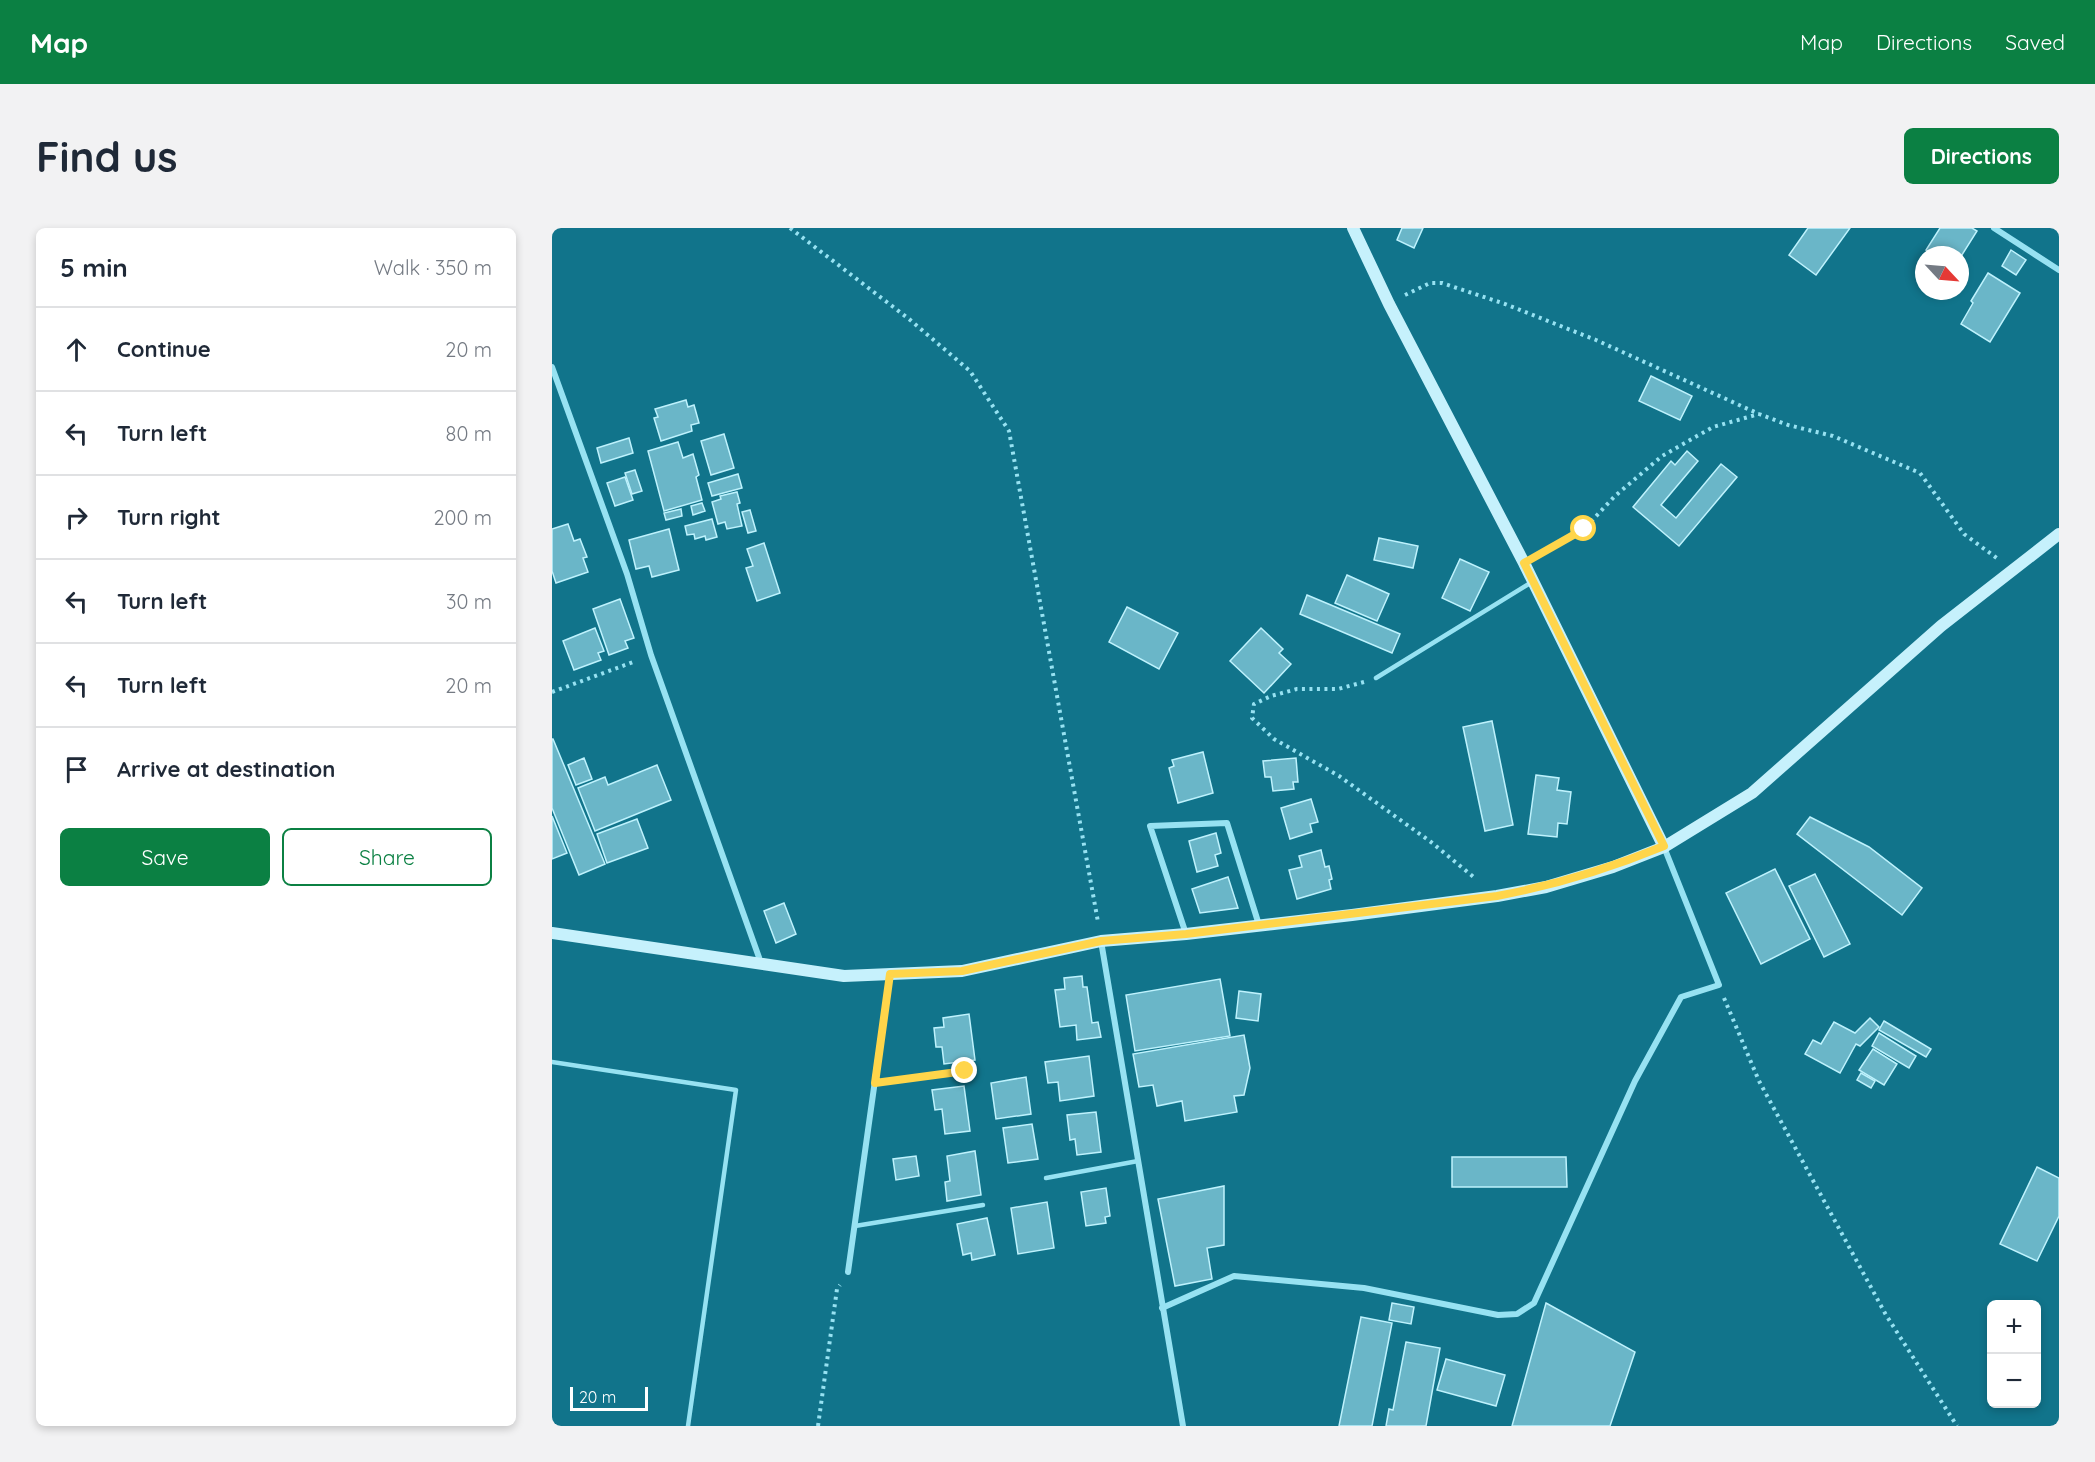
<!DOCTYPE html>
<html lang="en">
<head>
<meta charset="utf-8">
<style>
	body { margin:0; font-family:Quicksand,sans-serif; background:#f2f2f3; color:#1f2937 }
	.controls { position:absolute; right:18px; bottom:18px; display:grid; overflow:hidden; border-radius:9px; box-shadow:0 3px 9px #0003 }
	.controls button { width:54px; height:54px; display:grid; place-items:center; padding:0; border:0; border-bottom:2px solid #e0e1e3; background:#fff; color:#1f2937; font:30px sans-serif }
	.compass { position:absolute; left:1363px; top:18px; width:54px; height:54px; border-radius:50%; background:#fff; box-shadow:0 3px 9px #0003; rotate:116deg }
	.scale { position:absolute; left:18px; bottom:15px; width:78px; box-sizing:border-box; padding-left:6px; border:3px solid #fff; border-top:0; font-size:16px; line-height:21px; white-space:nowrap; color:#fff; -webkit-text-stroke:4px #11748b; paint-order:stroke }
	.stop { position:absolute; width:18px; height:18px; margin:-14px; border:4px solid #ffd54a; border-radius:50%; background:#fff }
	.stop.end { background:#ffd54a; border-color:#fff; box-shadow:0 2px 6px #0008 }
	.list { margin:0; padding:0; list-style:none }
	h2 { display:flex; justify-content:space-between; align-items:center; height:78px; margin:0; padding:0 24px; font-size:26px }
	h2 small { font-size:20px; font-weight:400; color:#747a83 }
	.list li { display:grid; grid-template-columns:39px 1fr auto; gap:18px; align-items:center; box-sizing:border-box; height:84px; padding:0 24px; border-top:2px solid #e0e1e3 }
	.list b { display:block; font-size:22px; white-space:nowrap }
	.list em { font-size:20px; font-style:normal; color:#747a83 }
	.actions { display:flex; gap:12px; padding:18px 24px }
	.actions a { flex:1; padding:14px 0; border:2px solid #0b8043; border-radius:9px; text-align:center; font-size:21px; color:#0b8043 }
	.actions .main { background:#0b8043; color:#fff }
	.icon { flex:none; width:33px; height:33px; fill:none; stroke:currentColor; stroke-width:2; stroke-linecap:round; stroke-linejoin:round }
	.map { position:relative; flex:none; width:1507px; height:1198px; overflow:hidden; border-radius:9px }
	header { display:flex; align-items:center; gap:36px; box-sizing:border-box; height:84px; padding:0 30px; background:#0b8043; color:#fff }
	header strong { font-size:28px }
	nav { display:flex; gap:33px; margin-inline-start:auto; font-size:21px }
	.intro { display:flex; align-items:center; justify-content:space-between; box-sizing:border-box; height:144px; padding:0 36px }
	h1 { margin:0; font-size:42px }
	.button { padding:15px 27px; border-radius:9px; background:#0b8043; color:#fff; font-size:21px; font-weight:700 }
	main { display:flex; gap:36px; padding:0 36px }
	aside { flex:1; background:#fff; border-radius:9px; box-shadow:0 3px 9px #0003 }
	.map>svg:first-child { display:block }
	.building { fill:#6ab6c8; stroke:#bef2fd; stroke-width:1.5 }
	.lines { fill:none; stroke-linecap:round; stroke-linejoin:round }
	.path { stroke:#97e2f2; stroke-width:4; stroke-dasharray:3 4.5; stroke-linecap:butt }
	.lane { stroke:#97e2f2; stroke-width:4.5 }
	.street { stroke:#97e2f2; stroke-width:6 }
	.secondary { stroke:#c6f1fc; stroke-width:12 }
	.route { stroke:#ffd54a; stroke-width:8 }
</style>
</head>
<body>
<header>
<strong>Map</strong>
<nav><a>Map</a><a>Directions</a><a>Saved</a></nav>
</header>
<div class="intro"><h1>Find us</h1><a class="button">Directions</a></div>
<main>
<aside>
<h2>5 min<small>Walk · 350 m</small></h2>
<ul class="list">
<li><svg class="icon" aria-label="ahead" viewBox="0 0 24 24"><path d="M12 20V5M6 11l6-6 6 6"/></svg><div><b>Continue</b></div><em>20 m</em></li>
<li><svg class="icon" aria-label="left" viewBox="0 0 24 24"><path d="M17 20v-9H6M10 6l-5 5 5 5"/></svg><div><b>Turn left</b></div><em>80 m</em></li>
<li><svg class="icon" aria-label="right" viewBox="0 0 24 24"><path d="M7 20v-9h11M14 6l5 5-5 5"/></svg><div><b>Turn right</b></div><em>200 m</em></li>
<li><svg class="icon" aria-label="left" viewBox="0 0 24 24"><path d="M17 20v-9H6M10 6l-5 5 5 5"/></svg><div><b>Turn left</b></div><em>30 m</em></li>
<li><svg class="icon" aria-label="left" viewBox="0 0 24 24"><path d="M17 20v-9H6M10 6l-5 5 5 5"/></svg><div><b>Turn left</b></div><em>20 m</em></li>
<li><svg class="icon" aria-label="arrive" viewBox="0 0 24 24"><path d="M6 21V4h12l-3 4 3 4H6"/></svg><div><b>Arrive at destination</b></div></li>
</ul>
<div class="actions"><a class="main">Save</a><a>Share</a></div>
</aside>
<div class="map">
<svg width="1507" height="1198" viewBox="0 0 1507 1198">
	<rect width="100%" height="100%" fill="#11748b"/>
	<g class="building">
		<polygon points="850,0 871,0 862,20 845,12"/>
		<polygon points="1256,0 1298,0 1264,47 1237,27"/>
		<polygon points="1388,0 1420,0 1425,3 1408,30 1408,27 1378,27 1379,26 1374,22"/>
		<polygon points="1459,22 1474,32 1464,47 1450,38"/>
		<polygon points="1436,45 1468,65 1438,114 1409,96 1421,75 1419,73"/>
		<polygon points="1099,148 1140,168 1128,192 1087,173"/>
		<polygon points="134,172 136,179 142,177 147,195 139,197 140,203 109,213 102,190 106,189 103,181"/>
		<polygon points="172,206 182,240 159,247 149,213"/>
		<polygon points="77,210 81,225 49,235 45,220"/>
		<polygon points="126,214 131,230 141,226 147,247 144,249 150,272 112,283 96,223"/>
		<polygon points="1135,223 1146,233 1109,277 1124,290 1169,236 1185,249 1127,318 1081,279 1119,233 1123,237"/>
		<polygon points="83,242 90,263 80,266 73,245"/>
		<polygon points="186,246 190,260 160,268 156,255"/>
		<polygon points="73,249 81,272 63,278 55,255"/>
		<polygon points="185,264 188,275 185,276 190,298 175,301 173,294 166,296 160,274 169,271 168,268"/>
		<polygon points="150,275 153,283 141,287 139,278"/>
		<polygon points="129,281 130,288 114,292 112,285"/>
		<polygon points="198,282 204,303 196,305 190,284"/>
		<polygon points="160,291 165,309 154,312 153,308 143,311 142,306 135,307 133,298"/>
		<polygon points="16,296 22,313 28,311 35,329 31,330 36,344 4,355 0,343 0,301"/>
		<polygon points="117,301 127,342 100,349 97,338 84,341 77,312"/>
		<polygon points="827,310 866,318 861,340 822,332"/>
		<polygon points="212,315 228,365 205,373 194,340 201,338 195,321"/>
		<polygon points="908,331 937,344 918,383 890,370"/>
		<polygon points="795,347 837,366 825,393 783,375"/>
		<polygon points="755,367 848,406 840,425 748,386"/>
		<polygon points="68,371 82,410 73,413 76,420 57,427 41,381"/>
		<polygon points="575,379 626,405 607,441 557,414"/>
		<polygon points="43,400 52,423 46,425 49,432 22,442 11,413"/>
		<polygon points="709,400 731,421 727,425 739,436 712,465 678,433"/>
		<polygon points="940,493 961,597 933,603 911,499"/>
		<polygon points="0,511 1,511 53,636 27,647 0,580"/>
		<polygon points="651,524 661,565 626,575 617,540 622,538 620,532"/>
		<polygon points="32,530 40,551 24,557 16,537"/>
		<polygon points="744,530 746,554 741,554 742,561 721,563 719,549 713,549 711,533"/>
		<polygon points="105,537 119,572 43,603 26,560 53,549 56,557"/>
		<polygon points="984,547 1007,550 1005,562 1019,564 1015,596 1006,595 1005,609 976,606"/>
		<polygon points="759,571 766,594 758,596 760,604 738,611 729,580"/>
		<polygon points="0,588 15,625 0,631"/>
		<polygon points="1258,589 1317,619 1370,660 1350,687 1245,606"/>
		<polygon points="85,591 96,620 55,635 45,606"/>
		<polygon points="664,605 669,625 663,627 666,638 645,644 637,613"/>
		<polygon points="769,622 773,639 777,638 780,651 777,652 779,661 745,671 737,642 750,639 747,628"/>
		<polygon points="1223,641 1258,711 1209,736 1174,665"/>
		<polygon points="1263,646 1298,716 1272,729 1237,658"/>
		<polygon points="676,649 686,680 648,685 640,661"/>
		<polygon points="232,675 244,706 224,715 212,683"/>
		<polygon points="530,748 531,759 535,759 540,795 546,794 549,809 525,812 524,797 508,799 503,762 513,761 512,750"/>
		<polygon points="668,751 678,808 583,823 574,767"/>
		<polygon points="687,763 709,766 706,793 684,790"/>
		<polygon points="417,786 423,832 392,836 390,819 384,819 382,800 392,799 391,790"/>
		<polygon points="1318,790 1327,799 1308,818 1304,816 1288,845 1253,826 1261,812 1269,816 1282,794 1303,805"/>
		<polygon points="1332,793 1379,821 1374,829 1327,802"/>
		<polygon points="1327,805 1364,828 1357,840 1320,818"/>
		<polygon points="692,807 698,840 692,867 682,868 685,884 633,893 630,873 605,878 601,857 587,859 581,826"/>
		<polygon points="1321,821 1345,836 1332,857 1307,842"/>
		<polygon points="537,828 542,868 508,873 506,854 496,855 493,834"/>
		<polygon points="1309,845 1323,853 1319,860 1305,852"/>
		<polygon points="474,849 479,886 444,891 439,855"/>
		<polygon points="412,858 418,903 393,906 390,881 383,882 380,862"/>
		<polygon points="544,884 549,924 525,927 523,911 518,912 515,887"/>
		<polygon points="480,896 486,931 456,935 451,900"/>
		<polygon points="423,923 429,967 395,973 393,954 398,953 395,928"/>
		<polygon points="364,928 367,948 344,952 341,931"/>
		<polygon points="900,929 1014,929 1015,959 900,959"/>
		<polygon points="1485,939 1507,950 1507,988 1485,1033 1448,1016"/>
		<polygon points="672,958 672,1017 655,1020 660,1051 623,1058 606,971"/>
		<polygon points="554,960 558,988 553,989 554,995 534,998 529,964"/>
		<polygon points="495,974 502,1020 466,1026 459,980"/>
		<polygon points="435,990 443,1027 420,1032 419,1025 411,1027 405,996"/>
		<polygon points="840,1075 862,1079 859,1096 837,1092"/>
		<polygon points="994,1075 1083,1124 1058,1198 960,1198"/>
		<polygon points="809,1089 840,1095 820,1198 787,1198"/>
		<polygon points="854,1114 888,1120 874,1198 834,1198 837,1181 841,1182"/>
		<polygon points="894,1131 953,1147 944,1178 885,1162"/>
	</g>
	<g class="lines">
		<g class="path">
			<polyline points="238,0 357,91 418,143 457,203 546,694"/>
			<polyline points="853,67 878,55 890,55 953,76 1044,112 1207,186 1236,197 1281,208 1368,245 1412,306 1446,331"/>
			<polyline points="989,326 1032,301 1063,268 1110,228 1161,199 1207,186"/>
			<polyline points="812,454 786,461 745,461 719,468 702,476 700,490 722,511 787,548 879,614 924,651"/>
			<polyline points="0,464 84,433"/>
			<polyline points="1172,770 1207,853 1334,1087 1405,1198"/>
			<polyline points="266,1198 285,1061 288,1057"/>
		</g>
		<g class="lane">
			<polyline points="824,450 980,354"/>
			<polyline points="0,834 184,862 136,1198"/>
			<polyline points="323,855 413,843"/>
			<polyline points="494,950 586,933"/>
			<polyline points="303,998 431,977"/>
		</g>
		<g class="street">
			<polyline points="1442,0 1507,42"/>
			<polyline points="0,139 75,346 99,427 209,735"/>
			<polyline points="634,706 598,598 675,595 707,697"/>
			<polyline points="549,713 631,1198"/>
			<polyline points="296,1044 338,746"/>
			<polyline points="610,1080 682,1048 812,1060 946,1087 965,1086 982,1075 1083,853 1129,769 1167,757 1112,619"/>
		</g>
		<g class="secondary">
			<polyline points="801,0 837,76 972,335 1112,619"/>
			<polyline points="0,705 292,748 410,743 549,713 634,706 800,687 945,668 994,659 1061,639 1112,619 1200,565 1389,398 1507,306"/>
		</g>
	</g>
	<g class="lines">
		<path class="route" d="M413,843L323,855L338,746L410,743L549,713L634,706L945,668C1004,657 1056,641 1112,618L972,335L1032,301"/>
	</g>
</svg>
<div class="controls">
<button>+</button>
<button>−</button>
</div>
<svg class="compass" viewBox="-18 -18 36 36"><path d="M0-13l5 13h-10z" fill="#e53935"/><path d="M0 13l5-13h-10z" fill="#747a83"/></svg>
<div class="scale">20 m</div>
<div class="stop" style="left:1032px;top:301px"></div>
<div class="stop end" style="left:413px;top:843px"></div>
</div>
</main>
</body>
</html>
